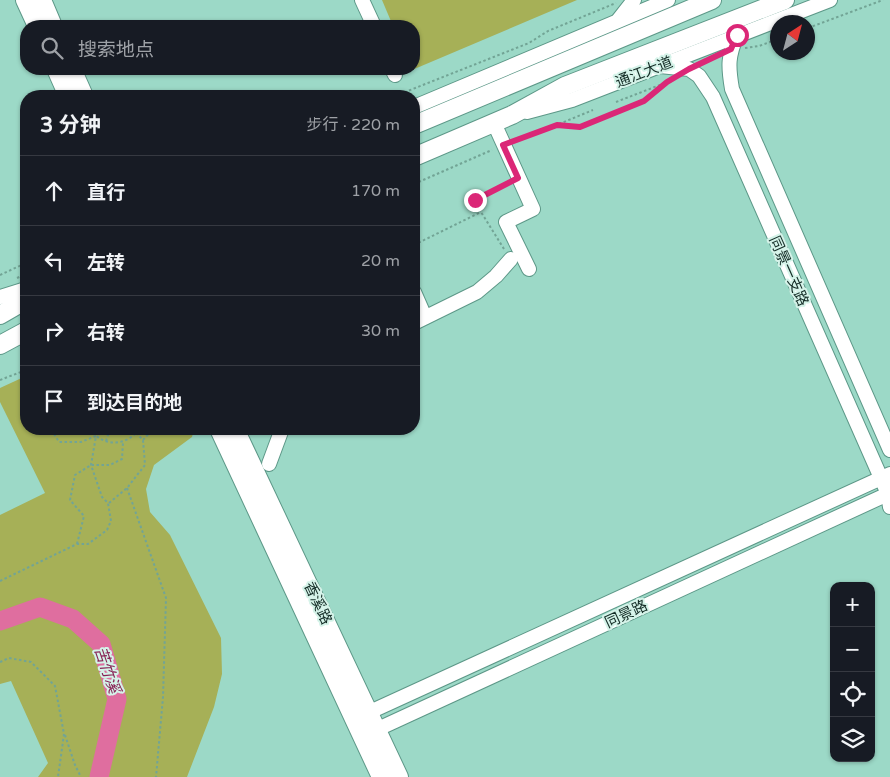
<!DOCTYPE html>
<html lang="zh">
<head>
<meta charset="utf-8">
<style>
	body { margin:0; font-family:"Varela Round","Noto Sans SC",sans-serif; background:#242831; color:#f1f3f6 }
	.controls { position:absolute; right:15px; bottom:15px; display:grid; overflow:hidden; border-radius:10px; box-shadow:0 1px 4px #0004 }
	.controls button { width:45px; height:45px; display:grid; place-items:center; padding:0; border:0; border-bottom:1px solid #363941; background:#171b24; color:#f1f3f6; font:25px sans-serif }
	.compass { position:absolute; left:770px; top:15px; width:45px; height:45px; border-radius:50%; background:#171b24; box-shadow:0 1px 4px #0004; rotate:36deg }
	.stop { position:absolute; width:15px; height:15px; margin:-11px; border:4px solid #db2777; border-radius:50%; background:#fff }
	.stop.end { background:#db2777; border-color:#fff; box-shadow:0 1px 5px #0008 }
	.list { margin:0; padding:0; list-style:none }
	h2 { display:flex; justify-content:space-between; align-items:center; height:65px; margin:0; padding:0 20px; font-size:21px }
	h2 small { font-size:16px; font-weight:400; color:#9ea1a6 }
	.list li { display:grid; grid-template-columns:32px 1fr auto; gap:15px; align-items:center; box-sizing:border-box; height:70px; padding:0 20px; border-top:1px solid #363941 }
	.list b { display:block; font-size:19px; white-space:nowrap }
	.list em { font-size:16px; font-style:normal; color:#9ea1a6 }
	.icon { flex:none; width:28px; height:28px; fill:none; stroke:currentColor; stroke-width:2; stroke-linecap:round; stroke-linejoin:round }
	.map { position:relative; flex:none; width:890px; height:777px; overflow:hidden }
	.search { position:absolute; background:#171b24; box-shadow:0 1px 4px #0004; left:20px; top:20px; width:400px; height:55px; display:flex; align-items:center; gap:12px; box-sizing:border-box; padding:0 18px; border-radius:20px; color:#9ea1a6; font-size:19px }
	.panel { position:absolute; background:#171b24; box-shadow:0 1px 4px #0004; left:20px; top:90px; width:400px; height:345px; border-radius:20px }
	.map>svg:first-child { display:block }
	.green { fill:#a6b057 }
	.lines { fill:none; stroke-linecap:round; stroke-linejoin:round }
	.river { stroke:#df6e9f; stroke-width:19 }
	.minor-casing { stroke:#5d9888; stroke-width:16 }
	.major-casing { stroke:#5d9888; stroke-width:20 }
	.path { stroke:#72a495; stroke-width:2; stroke-dasharray:2.5 2.5; stroke-linecap:butt }
	.minor { stroke:#fff; stroke-width:14 }
	.major { stroke:#fff; stroke-width:18 }
	.route { stroke:#db2777; stroke-width:6 }
	.labels { text-anchor:middle; dominant-baseline:central; stroke-width:4; stroke-linejoin:round; paint-order:stroke }
	.street-label { font-size:15px; fill:#132b25; stroke:#d5f3e9 }
	.water-label { font-size:16px; font-style:italic; fill:#825; stroke:#d5f3e9 }
</style>
</head>
<body>
<div class="map">
<svg width="890" height="777" viewBox="0 0 890 777">
	<rect width="100%" height="100%" fill="#9cd9c7"/>
	<g class="green">
		<polygon points="382,0 577,0 412,70 412,69 414,69 414,26 393,26"/>
		<polygon points="26,376 26,429 194,429 192,437 154,465 146,489 150,512 170,535 221,638 222,674 214,707 187,777 38,777 48,763 11,681 0,684 0,515 45,493 0,402 0,388"/>
	</g>
	<g class="lines">
		<polyline class="river" points="0,621 40,607 73,619 101,644 117,699 99,777"/>
		<g class="minor-casing">
			<g id="minor">
				<polyline points="362,0 374,26"/>
				<polyline points="619,19 634,0"/>
				<path d="M737,35C728,56 728,66 732,89L890,450"/>
				<polyline points="660,66 689,69 699,76 713,97 888,494 890,507"/>
				<polyline points="392,69 395,75"/>
				<polyline points="414,107 668,0"/>
				<polyline points="527,112 572,100 830,0"/>
				<polyline points="494,123 533,209 506,222 529,269"/>
				<polyline points="414,292 425,317"/>
				<polyline points="0,297 26,289"/>
				<polyline points="414,323 477,292 496,276 511,259"/>
				<polyline points="269,464 282,429"/>
				<polyline points="361,716 890,474"/>
				<polyline points="367,734 890,493"/>
			</g>
		</g>
		<g class="major-casing">
			<g id="major">
				<polyline points="25,0 37,26"/>
				<polyline points="42,0 53,26"/>
				<polyline points="56,69 68,96"/>
				<polyline points="72,69 84,96"/>
				<polyline points="414,125 712,0"/>
				<polyline points="414,157 512,115 565,86 785,0"/>
				<polyline points="0,315 26,300"/>
				<polyline points="0,345 26,331"/>
				<polyline points="219,429 381,777"/>
				<polyline points="235,429 399,777"/>
			</g>
		</g>
		<g class="path">
			<polyline points="808,28 883,0"/>
			<polyline points="745,48 759,46 778,39"/>
			<polyline points="395,96 529,43 548,31 616,3"/>
			<polyline points="616,102 665,83"/>
			<polyline points="559,124 593,110"/>
			<polyline points="515,141 557,125 580,127 644,101 670,80"/>
			<polyline points="414,184 492,150"/>
			<polyline points="414,245 481,212"/>
			<polyline points="504,249 481,212 475,200 507,184"/>
			<polyline points="0,275 26,263"/>
			<polyline points="17,278 26,274"/>
			<polyline points="0,380 26,370"/>
			<path d="M90,429C102,447 127,447 139,429"/>
			<polyline points="143,440 153,429"/>
			<polyline points="106,441 110,429"/>
			<polyline points="127,488 166,598 163,697 156,777"/>
			<polyline points="109,503 127,488 145,465 143,440 136,433"/>
			<polyline points="77,544 84,516 70,500 75,475 91,465 110,465 122,459 123,442"/>
			<polyline points="0,581 77,544 88,544 107,530 111,521 108,503 102,497 91,465 96,436 81,442 59,442 51,429"/>
			<polyline points="0,662 9,658 31,662 55,686 64,734 58,777"/>
			<polyline points="65,735 75,765 81,777"/>
		</g>
		<use href="#minor" class="minor"/>
		<use href="#major" class="major"/>
	</g>
	<g class="lines">
		<polyline class="route" points="475,200 518,178 503,145 557,125 580,127 644,101 667,82 689,69 731,49 737,35"/>
	</g>
	<g class="labels">
		<g class="street-label">
			<text transform="translate(644 72) rotate(-21)">通江大道</text>
			<text transform="translate(789 271) rotate(66)">同景一支路</text>
			<text transform="translate(318 603) rotate(65)">香溪路</text>
			<text transform="translate(626 614) rotate(-25)">同景路</text>
		</g>
		<g class="water-label">
			<text transform="translate(107 670) rotate(71)">苦竹溪</text>
		</g>
	</g>
</svg>
<div class="controls">
<button>+</button>
<button>−</button>
<button><svg class="icon" aria-label="locate" viewBox="0 0 24 24"><circle cx="12" cy="12" r="6"/><path d="M12 2v4M12 18v4M2 12h4M18 12h4"/></svg></button>
<button><svg class="icon" aria-label="layers" viewBox="0 0 24 24"><path d="M12 4l9 5-9 5-9-5zM3 14l9 5 9-5"/></svg></button>
</div>
<svg class="compass" viewBox="-18 -18 36 36"><path d="M0-13l5 13h-10z" fill="#e53935"/><path d="M0 13l5-13h-10z" fill="#9ea1a6"/></svg>
<div class="stop" style="left:737px;top:35px"></div>
<div class="stop end" style="left:475px;top:200px"></div>
<div class="search"><svg class="icon" aria-label="search" viewBox="0 0 24 24"><circle cx="10" cy="10" r="6"/><path d="M15 15l6 6"/></svg>搜索地点</div>
<section class="panel">
<h2>3 分钟<small>步行 · 220 m</small></h2>
<ul class="list">
<li><svg class="icon" aria-label="ahead" viewBox="0 0 24 24"><path d="M12 20V5M6 11l6-6 6 6"/></svg><div><b>直行</b></div><em>170 m</em></li>
<li><svg class="icon" aria-label="left" viewBox="0 0 24 24"><path d="M17 20v-9H6M10 6l-5 5 5 5"/></svg><div><b>左转</b></div><em>20 m</em></li>
<li><svg class="icon" aria-label="right" viewBox="0 0 24 24"><path d="M7 20v-9h11M14 6l5 5-5 5"/></svg><div><b>右转</b></div><em>30 m</em></li>
<li><svg class="icon" aria-label="arrive" viewBox="0 0 24 24"><path d="M6 21V4h12l-3 4 3 4H6"/></svg><div><b>到达目的地</b></div></li>
</ul>
</section>
</div>
</body>
</html>
